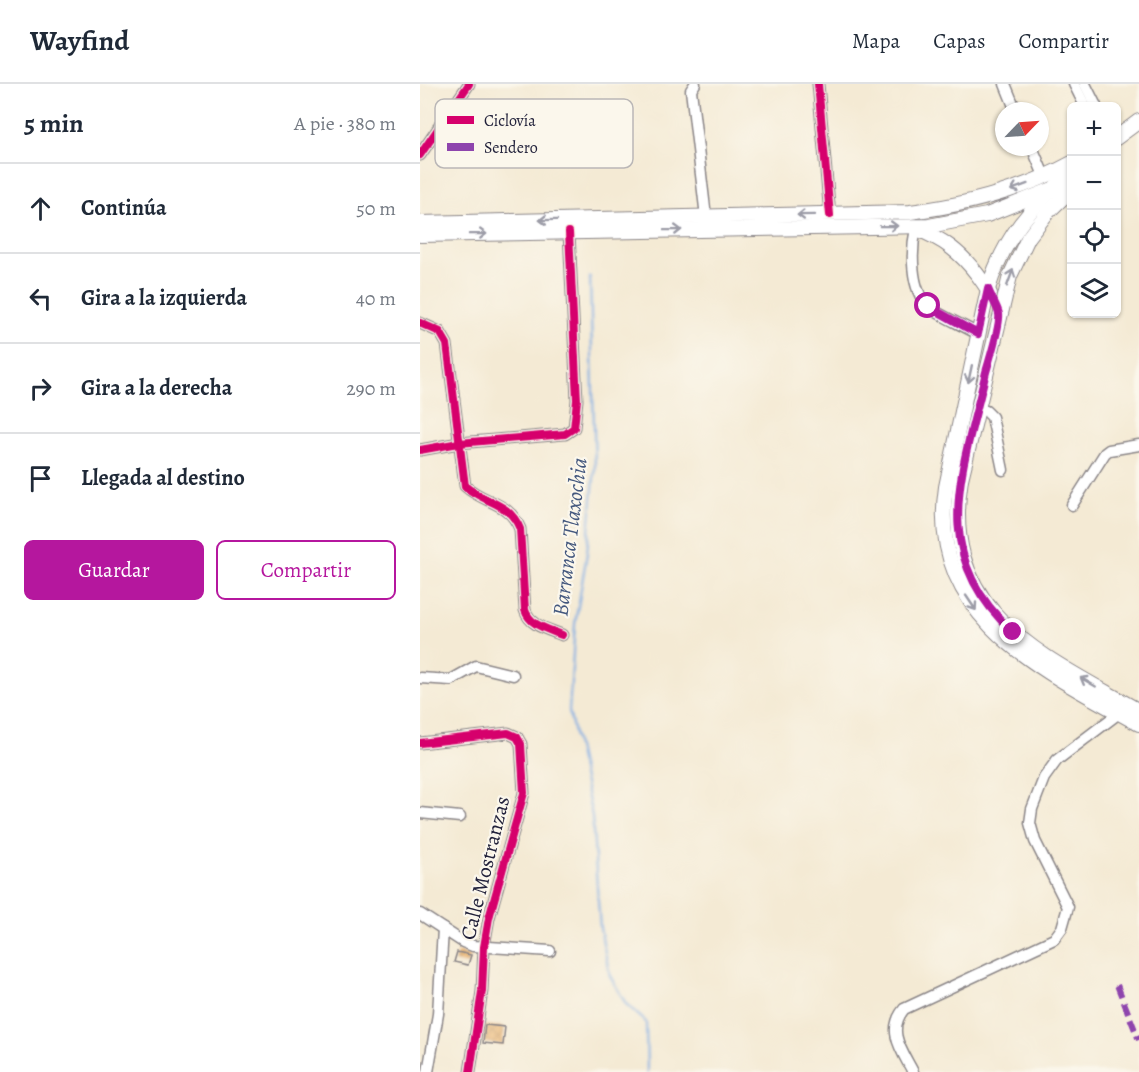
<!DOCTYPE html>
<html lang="es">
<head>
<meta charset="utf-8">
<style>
	body { margin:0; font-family:Alegreya,serif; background:#f6f6f7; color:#1f2937 }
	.controls { position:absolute; right:18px; top:18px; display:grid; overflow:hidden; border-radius:9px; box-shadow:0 2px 4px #0004 }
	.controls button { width:54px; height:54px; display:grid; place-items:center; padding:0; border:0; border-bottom:2px solid #e0e1e3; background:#fff; color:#1f2937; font:30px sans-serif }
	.compass { position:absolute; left:575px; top:18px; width:54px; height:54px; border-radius:50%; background:#fff; box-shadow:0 2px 4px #0004; rotate:65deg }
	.stop { position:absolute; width:18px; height:18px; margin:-14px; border:4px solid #b5179e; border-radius:50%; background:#fff }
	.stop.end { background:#b5179e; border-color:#fff; box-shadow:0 2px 6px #0008 }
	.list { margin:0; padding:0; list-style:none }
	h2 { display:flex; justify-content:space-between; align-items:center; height:78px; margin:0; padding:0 24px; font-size:26px }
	h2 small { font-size:20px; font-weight:400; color:#747a83 }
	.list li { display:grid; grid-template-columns:39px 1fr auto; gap:18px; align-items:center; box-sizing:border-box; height:90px; padding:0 24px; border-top:2px solid #e0e1e3 }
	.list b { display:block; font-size:22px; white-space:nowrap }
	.list em { font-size:20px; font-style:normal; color:#747a83 }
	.actions { display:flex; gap:12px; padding:18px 24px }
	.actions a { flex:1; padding:14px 0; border:2px solid #b5179e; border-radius:9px; text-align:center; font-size:21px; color:#b5179e }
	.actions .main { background:#b5179e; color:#fff }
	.icon { flex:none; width:33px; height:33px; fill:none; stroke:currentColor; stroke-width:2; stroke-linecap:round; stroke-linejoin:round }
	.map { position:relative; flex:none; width:719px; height:988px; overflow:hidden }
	header { display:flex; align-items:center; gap:36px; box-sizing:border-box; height:84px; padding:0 30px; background:#fff; border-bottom:2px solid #e0e1e3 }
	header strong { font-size:28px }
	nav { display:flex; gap:33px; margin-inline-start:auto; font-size:21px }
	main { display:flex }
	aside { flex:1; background:#fff }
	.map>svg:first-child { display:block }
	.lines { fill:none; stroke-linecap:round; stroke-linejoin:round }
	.stream { stroke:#77a9e3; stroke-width:2 }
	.building { fill:url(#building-cross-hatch) }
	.minor-casing { stroke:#8b8688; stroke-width:13 }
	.major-casing { stroke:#8b8688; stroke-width:16 }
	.minor { stroke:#fff; stroke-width:10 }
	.major { stroke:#fff; stroke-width:14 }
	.quiet { stroke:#8e44ad; stroke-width:6; stroke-dasharray:12 6; stroke-linecap:butt }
	.cycleway-casing { stroke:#fbf7ec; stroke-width:11 }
	.cycleway { stroke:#d6006c; stroke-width:8 }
	.oneway { stroke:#9c9ca7 }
	.route { stroke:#b5179e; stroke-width:8 }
	.labels { text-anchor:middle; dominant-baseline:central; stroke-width:4.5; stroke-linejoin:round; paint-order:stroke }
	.street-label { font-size:21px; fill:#22223b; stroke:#fbf7ec }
	.water-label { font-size:22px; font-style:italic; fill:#44587e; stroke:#fbf7ec }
	.key { fill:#fbf7ec; stroke:#bab7b7; stroke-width:1.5 }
	.key-label { font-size:16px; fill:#22223b }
</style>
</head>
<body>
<header>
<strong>Wayfind</strong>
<nav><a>Mapa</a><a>Capas</a><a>Compartir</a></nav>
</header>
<main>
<aside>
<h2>5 min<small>A pie · 380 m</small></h2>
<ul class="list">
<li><svg class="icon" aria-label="ahead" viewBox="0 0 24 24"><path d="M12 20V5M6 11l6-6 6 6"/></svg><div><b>Continúa</b></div><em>50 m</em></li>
<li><svg class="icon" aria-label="left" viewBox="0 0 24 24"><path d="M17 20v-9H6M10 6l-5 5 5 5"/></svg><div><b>Gira a la izquierda</b></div><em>40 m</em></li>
<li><svg class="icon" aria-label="right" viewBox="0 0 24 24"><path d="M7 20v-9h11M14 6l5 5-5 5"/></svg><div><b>Gira a la derecha</b></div><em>290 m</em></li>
<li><svg class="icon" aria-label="arrive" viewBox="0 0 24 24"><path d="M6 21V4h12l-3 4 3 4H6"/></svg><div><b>Llegada al destino</b></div></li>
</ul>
<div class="actions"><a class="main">Guardar</a><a>Compartir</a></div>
</aside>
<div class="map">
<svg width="719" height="988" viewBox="0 0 719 988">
	<defs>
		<pattern id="building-cross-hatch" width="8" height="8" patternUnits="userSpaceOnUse" patternTransform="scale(1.5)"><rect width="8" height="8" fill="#e8b06a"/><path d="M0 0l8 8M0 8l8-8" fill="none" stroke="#c7975d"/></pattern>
	</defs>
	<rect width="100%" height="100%" fill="#fbf7ec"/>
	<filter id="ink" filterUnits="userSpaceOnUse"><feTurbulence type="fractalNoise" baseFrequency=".0167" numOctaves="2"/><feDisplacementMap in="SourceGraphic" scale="12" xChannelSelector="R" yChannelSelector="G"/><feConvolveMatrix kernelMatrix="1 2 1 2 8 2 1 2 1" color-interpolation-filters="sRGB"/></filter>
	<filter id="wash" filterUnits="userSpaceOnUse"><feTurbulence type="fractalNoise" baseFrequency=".008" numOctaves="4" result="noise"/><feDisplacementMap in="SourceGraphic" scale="24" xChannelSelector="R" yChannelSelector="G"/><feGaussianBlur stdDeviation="1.35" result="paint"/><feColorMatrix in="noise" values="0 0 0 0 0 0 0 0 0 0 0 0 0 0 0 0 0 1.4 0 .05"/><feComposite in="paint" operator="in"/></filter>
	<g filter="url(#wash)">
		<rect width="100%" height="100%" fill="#f4ead4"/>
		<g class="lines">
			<polyline class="stream" points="170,193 175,383 167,469 155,540 149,627 172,732 180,844 190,892 206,920 226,938 227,988"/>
		</g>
		<g id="blocks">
			<g class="building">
				<polygon points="37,868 51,871 48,881 34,878"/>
				<polygon points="65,941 85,943 83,961 63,959"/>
			</g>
		</g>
	</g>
	<g filter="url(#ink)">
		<use href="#blocks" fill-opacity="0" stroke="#8b8688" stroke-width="1.5"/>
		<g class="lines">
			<g class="minor-casing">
				<g id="minor">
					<polyline points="275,0 271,6 286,133"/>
					<polyline points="398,0 410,131"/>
					<polyline points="585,0 596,27"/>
					<polyline points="654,0 665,22"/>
					<polyline points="665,0 676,22"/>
					<path d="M19,42L72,58L143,61C165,55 161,42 163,23"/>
					<polyline points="612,63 625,94"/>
					<polyline points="0,71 49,0"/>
					<path d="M496,144C491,166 490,205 508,222C518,231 545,242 558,250"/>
					<path d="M0,239L20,248L27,260L45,402C65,420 89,417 100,445L105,526C110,542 128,545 142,551"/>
					<polyline points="557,326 566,327 572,333 583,386"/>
					<polyline points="0,366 39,359 145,350 154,344 157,316 149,148"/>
					<polyline points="652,421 685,369 689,366 719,361"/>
					<polyline points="0,594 31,596 56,582 93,591"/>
					<polyline points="0,659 88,649 97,653 101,660 104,709 69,834 64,863 62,907 50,988"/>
					<polyline points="0,729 40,733"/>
					<polyline points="0,830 43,858 53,862 130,867"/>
					<polyline points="8,988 18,930 23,845"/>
					<path d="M493,988C482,967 466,947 484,925L634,855L642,844L648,823L615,757L610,739L612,725L624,694L637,676L699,629"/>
				</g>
			</g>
			<g class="major-casing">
				<g id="major">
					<polyline points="696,54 719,37"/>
					<path d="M652,89C610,122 584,154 568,205L526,403C506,534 624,587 719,640"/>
					<path d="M652,105L627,129L608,154L590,192L541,395C519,530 621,570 719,627"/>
					<path d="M0,139L490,128C547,121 601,107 652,79"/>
					<path d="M497,145C523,155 540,168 557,190C562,197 567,203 570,210"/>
					<polyline points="0,151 509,142 567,131 630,106 652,103"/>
				</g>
			</g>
			<use href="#minor" class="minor"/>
			<use href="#major" class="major"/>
			<polyline class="quiet" points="697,901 719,956"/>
			<g class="cycleway-casing">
				<g id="cycleway">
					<polyline points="398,0 410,131"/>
					<polyline points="0,71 49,0"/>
					<path d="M0,239L20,248L27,260L45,402C65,420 89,417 100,445L105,526C110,542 128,545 142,551"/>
					<polyline points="0,366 39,359 145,350 154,344 157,316 149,148"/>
					<polyline points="0,659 88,649 97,653 101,660 104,709 69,834 64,863 62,907 50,988"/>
				</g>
			</g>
			<use href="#cycleway" class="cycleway"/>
		</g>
		<defs><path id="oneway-shaft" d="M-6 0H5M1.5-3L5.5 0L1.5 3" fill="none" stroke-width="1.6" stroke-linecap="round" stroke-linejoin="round" transform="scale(1.5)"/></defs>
		<g class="oneway">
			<use href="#oneway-shaft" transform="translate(599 103) rotate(160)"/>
			<use href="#oneway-shaft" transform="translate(386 131) rotate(179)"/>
			<use href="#oneway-shaft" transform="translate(128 136) rotate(179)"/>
			<use href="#oneway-shaft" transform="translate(469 142) rotate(-1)"/>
			<use href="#oneway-shaft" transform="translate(253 146) rotate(-1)"/>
			<use href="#oneway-shaft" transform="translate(58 150) rotate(-1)"/>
			<use href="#oneway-shaft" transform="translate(590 194) rotate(-70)"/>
			<use href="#oneway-shaft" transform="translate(550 290) rotate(102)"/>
			<use href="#oneway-shaft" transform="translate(551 519) rotate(56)"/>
			<use href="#oneway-shaft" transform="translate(668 598) rotate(-150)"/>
		</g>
	</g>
	<g class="lines" filter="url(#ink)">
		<path class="route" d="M508,222L558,250L568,205C571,213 577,222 579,230C581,240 569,277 566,288C543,386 506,469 593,548"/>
	</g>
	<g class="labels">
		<g class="street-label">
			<text transform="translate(65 784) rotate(-76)">Calle Mostranzas</text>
		</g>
		<g class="water-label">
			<text transform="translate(150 453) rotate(-83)">Barranca Tlaxochia</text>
		</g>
	</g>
	<rect x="15" y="15" width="198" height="69" rx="9" class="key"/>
	<rect x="27" y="32" width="27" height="8" fill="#d6006c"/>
	<rect x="27" y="59" width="27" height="8" fill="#8e44ad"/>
	<g class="key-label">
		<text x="64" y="42">Ciclovía</text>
		<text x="64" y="69">Sendero</text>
	</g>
</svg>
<div class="controls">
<button>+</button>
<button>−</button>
<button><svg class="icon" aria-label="locate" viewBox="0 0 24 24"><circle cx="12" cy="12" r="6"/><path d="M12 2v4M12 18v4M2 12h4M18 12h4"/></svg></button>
<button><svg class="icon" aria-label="layers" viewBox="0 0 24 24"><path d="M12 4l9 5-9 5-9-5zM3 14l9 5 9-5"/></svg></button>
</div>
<svg class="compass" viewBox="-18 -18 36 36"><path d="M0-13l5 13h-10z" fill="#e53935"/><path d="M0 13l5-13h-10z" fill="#747a83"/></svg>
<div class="stop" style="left:508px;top:222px"></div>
<div class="stop end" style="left:593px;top:548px"></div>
</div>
</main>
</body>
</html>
